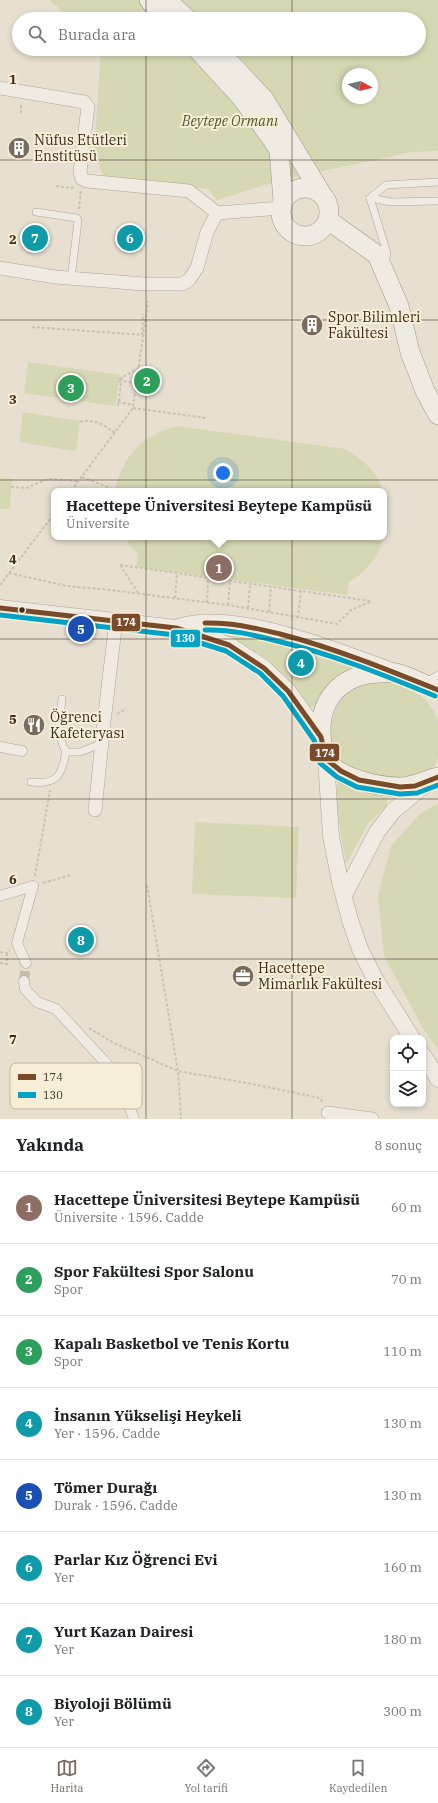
<!DOCTYPE html>
<html lang="tr">
<head>
<meta charset="utf-8">
<style>
	body { margin:0; font-family:"IBM Plex Serif",serif; background:#f6f6f6; color:#202124 }
	.controls { position:absolute; right:12px; bottom:12px; display:grid; overflow:hidden; border-radius:8px; box-shadow:0 2px 6px #0003 }
	.controls button { width:36px; height:36px; display:grid; place-items:center; padding:0; border:0; border-bottom:1px solid #e0e0e0; background:#fff; color:#202124; font:20px sans-serif }
	.compass { position:absolute; left:342px; top:68px; width:36px; height:36px; border-radius:50%; background:#fff; box-shadow:0 2px 6px #0003; rotate:98deg }
	.you { position:absolute; left:223px; top:473px; width:14px; height:14px; margin:-10px; border:3px solid #fff; border-radius:50%; background:#1a73e8; box-shadow:0 0 0 6px #1a73e833 }
	.badge { display:grid; place-items:center; width:26px; height:26px; border-radius:50%; background:#786c5e; color:#fff; font-size:13px; font-weight:700 }
	.pin { position:absolute; translate:-50% -50%; border:2px solid #fff; box-shadow:0 1px 4px #0006 }
	.popup { position:absolute; left:51px; top:488px; width:336px; height:52px; box-sizing:border-box; display:grid; place-content:center; border-radius:8px; background:#fff; filter:drop-shadow(0 1px 3px #0005); font-size:13px; white-space:nowrap; color:#757577 }
	.popup b { font-size:15px; color:#202124 }
	.popup::after { content:''; position:absolute; left:50%; top:100%; margin-left:-8px; border:8px solid transparent; border-top-color:#fff }
	.list { margin:0; padding:0; list-style:none }
	h2 { display:flex; justify-content:space-between; align-items:center; height:52px; margin:0; padding:0 16px; font-size:17px }
	h2 small { font-size:13px; font-weight:400; color:#757577 }
	.list li { display:grid; grid-template-columns:26px 1fr auto; gap:12px; align-items:center; box-sizing:border-box; height:72px; padding:0 16px; border-top:1px solid #e0e0e0 }
	.list b { display:block; font-size:15px; white-space:nowrap }
	.list p { margin:0; font-size:13px; white-space:nowrap; color:#757577 }
	.list em { font-size:13px; font-style:normal; color:#757577 }
	.icon { flex:none; width:22px; height:22px; fill:none; stroke:currentColor; stroke-width:2; stroke-linecap:round; stroke-linejoin:round }
	.map { position:relative; flex:none; width:438px; height:1119px; overflow:hidden }
	.search { position:absolute; background:#fff; box-shadow:0 2px 6px #0003; left:12px; right:12px; top:12px; height:44px; display:flex; align-items:center; gap:10px; box-sizing:border-box; padding:0 14px; border-radius:22px; color:#757577; font-size:15px }
	.sheet { height:628px; background:#fff }
	nav { display:flex; justify-content:space-around; align-items:center; box-sizing:border-box; height:56px; border-top:1px solid #e0e0e0; background:#fff; font-size:11px; color:#757577 }
	nav a { display:grid; justify-items:center; gap:2px }
	nav .on { color:#786c5e }
	.map>svg:first-child { display:block }
	.green { fill:#d6d7b3; fill-rule:evenodd }
	.lines { fill:none; stroke-linecap:round; stroke-linejoin:round }
	.pedestrian-tunnel { stroke:#c5bcae; stroke-width:10; stroke-dasharray:10 5; stroke-linecap:butt }
	.service-casing { stroke:#ada599; stroke-width:8 }
	.pedestrian-casing { stroke:#ada599; stroke-width:11 }
	.minor-casing { stroke:#ada599; stroke-width:14 }
	.tertiary-casing { stroke:#ada599; stroke-width:17 }
	.secondary-casing { stroke:#9c958a; stroke-width:20 }
	.path { stroke:#c8c2b9; stroke-width:2; stroke-dasharray:3 2; stroke-linecap:butt }
	.service { stroke:#efebe3; stroke-width:7 }
	.pedestrian { stroke:#efebe3; stroke-width:10 }
	.minor { stroke:#efebe3; stroke-width:13 }
	.tertiary { stroke:#efebe3; stroke-width:16 }
	.secondary { stroke:#efebe3; stroke-width:19 }
	.bus-1-casing { stroke:#f7eed8; stroke-width:8 }
	.bus-2-casing { stroke:#f7eed8; stroke-width:8 }
	.bus-1 { stroke:#7a4b2a; stroke-width:5 }
	.bus-2 { stroke:#03a3c5; stroke-width:5 }
	.grid { fill:none; stroke:#3d2e20; stroke-width:1; stroke-opacity:0.55 }
	.bus-dot { fill:#3d2e20; stroke:#f7eed8; stroke-width:1.5 }
	.labels { text-anchor:middle; dominant-baseline:central; stroke-width:4; stroke-linejoin:round; paint-order:stroke }
	.park-label { font-size:14px; font-style:italic; fill:#4d5a26; stroke:#f7eed8 }
	.poi-label { font-size:14px; fill:#3d2e20; stroke:#f7eed8; text-anchor:start }
	.key { fill:#f7eed8; stroke:#bfb4a1; stroke-width:1 }
	.key-label { font-size:11px; fill:#3d2e20 }
	.grid-label { font-size:13px; text-anchor:middle; font-weight:bold; fill:#3d2e20; stroke:#f7eed8; stroke-width:4; stroke-linejoin:round; paint-order:stroke }
	.line-badge { stroke:#f7eed8; stroke-width:1.5 }
	.badge-label { font-size:11px; text-anchor:middle; font-weight:bold; fill:#fff }
</style>
</head>
<body>
<div class="map">
<svg width="438" height="1119" viewBox="0 0 438 1119">
	<rect width="100%" height="100%" fill="#e7e0d1"/>
	<g class="green">
		<path d="M49,0H438V151L412,152L285,179L217,200L208,189L104,177L94,153L101,49H419V19H72ZM348,74H372V98H348Z"/>
		<polygon points="28,362 120,375 115,406 24,393"/>
		<polygon points="23,412 80,421 76,451 19,442"/>
		<path d="M177,426L345,449C361,458 378,472 383,491H115C122,456 142,435 177,426Z"/>
		<polygon points="0,478 12,479 10,509 0,509"/>
		<path d="M384,495C393,530 380,564 349,582L347,595L136,567L138,554L130,546L125,537H384Z"/>
		<path d="M211,630L263,637L357,664L328,684L315,705L309,709C286,669 255,643 210,633Z"/>
		<path d="M386,681C410,688 430,695 438,722C438,730 438,741 438,749C438,757 438,766 429,770C422,773 412,778 404,780C389,783 350,770 338,760C332,753 331,743 331,734C331,712 342,689 365,683C372,682 380,681 386,681Z"/>
		<polygon points="338,777 387,795 387,805 368,824 346,864 336,802"/>
		<polygon points="438,804 438,1050 422,1027 384,956 378,896 391,846 421,813"/>
		<polygon points="195,822 299,827 296,898 192,894"/>
	</g>
	<g class="lines">
		<polyline class="pedestrian-tunnel" points="24,981 26,963"/>
		<g class="service-casing">
			<g id="service">
				<polyline points="438,182 386,185 370,198 391,202 438,201"/>
				<polyline points="370,198 387,253 385,263"/>
				<polyline points="36,212 77,218 78,221 71,279"/>
				<polyline points="426,682 438,675"/>
				<path d="M62,699C60,720 56,733 66,752"/>
				<path d="M31,782C57,785 62,775 66,752H80L101,744"/>
			</g>
		</g>
		<g class="pedestrian-casing">
			<g id="pedestrian">
				<polyline points="0,747 22,751"/>
				<polyline points="0,896 33,886"/>
				<polyline points="26,963 17,943 33,886"/>
				<polyline points="24,981 25,989 37,1002 56,1009 117,1075 134,1119"/>
			</g>
		</g>
		<g class="minor-casing">
			<g id="minor">
				<polyline points="0,88 84,102 88,107 80,172 82,179 87,181 189,191 217,213 281,208"/>
				<polyline points="0,268 55,277 144,284 182,284 189,280 197,268 207,232 217,213"/>
				<polyline points="95,810 104,722 116,620"/>
				<polyline points="328,1113 372,1119"/>
			</g>
		</g>
		<g class="tertiary-casing">
			<g id="tertiary">
				<polyline points="0,608 176,628 229,645 264,668 288,691 321,737"/>
				<path d="M179,627C232,608 340,652 392,671"/>
				<polyline points="326,759 331,836 340,882 350,920 360,949 375,979 412,1038"/>
				<polyline points="344,895 377,832 393,811 427,783"/>
				<polyline points="423,1055 438,1079"/>
			</g>
		</g>
		<g class="secondary-casing">
			<g id="secondary">
				<polyline points="149,0 166,19"/>
				<polyline points="167,0 187,19"/>
				<polyline points="197,49 241,97 269,135 279,150 283,201"/>
				<polyline points="217,49 264,99 321,193"/>
				<circle cx="305" cy="212" r="24"/>
				<polyline points="328,220 377,255 399,306 410,352 425,391 438,415"/>
				<path d="M438,690C424,685 410,676 396,673C391,672 385,672 381,673C347,673 322,694 321,728C321,738 321,749 326,758C336,778 379,787 400,787C414,787 425,780 438,777"/>
			</g>
		</g>
		<g class="path">
			<polyline points="21,105 21,113"/>
			<polyline points="56,186 72,188 73,186"/>
			<polyline points="79,209 81,190"/>
			<polyline points="32,327 144,335"/>
			<polyline points="142,335 143,314"/>
			<polyline points="119,379 139,368"/>
			<polyline points="119,382 121,381 137,383"/>
			<polyline points="118,402 134,405"/>
			<polyline points="118,406 122,376"/>
			<polyline points="133,408 206,418"/>
			<path d="M80,422C94,418 104,425 115,433"/>
			<polyline points="82,477 115,490"/>
			<polyline points="11,487 26,488 48,479 78,481"/>
			<polyline points="71,491 133,408 148,301"/>
			<polyline points="120,565 370,601"/>
			<polyline points="120,565 138,593"/>
			<polyline points="9,573 67,586 110,590 228,605 337,624 351,610 372,601"/>
			<polyline points="0,585 54,514"/>
			<polyline points="175,598 177,574"/>
			<polyline points="207,603 208,578"/>
			<polyline points="228,605 230,581"/>
			<polyline points="248,608 250,584"/>
			<polyline points="269,612 271,587"/>
			<polyline points="298,618 301,591"/>
			<polyline points="117,714 126,709"/>
			<polyline points="35,876 50,790"/>
			<polyline points="43,883 71,875"/>
			<polyline points="147,885 178,1071 181,1119"/>
			<polyline points="0,952 7,953 10,950"/>
			<polyline points="0,963 7,964 7,953"/>
			<polyline points="89,1028 114,1043 178,1071 247,1083 320,1098 323,1103"/>
		</g>
		<use href="#service" class="service"/>
		<use href="#pedestrian" class="pedestrian"/>
		<use href="#minor" class="minor"/>
		<use href="#tertiary" class="tertiary"/>
		<use href="#secondary" class="secondary"/>
		<g class="bus-1-casing">
			<g id="bus-1">
				<polyline points="0,608 176,628 229,645 264,668 288,691 321,737 326,759 341,771 359,780 400,787 415,786 438,777"/>
				<path d="M205,623C231,622 255,628 280,634C334,648 386,669 438,690"/>
			</g>
		</g>
		<g class="bus-2-casing">
			<g id="bus-2">
				<polyline points="0,615 175,635 226,651 260,673 283,696 314,740 320,763 337,777 357,787 400,794 417,793 438,785"/>
				<path d="M205,630C230,629 254,635 277,641C332,654 384,675 435,696"/>
			</g>
		</g>
		<use href="#bus-1" class="bus-1"/>
		<use href="#bus-2" class="bus-2"/>
	</g>
	<path class="grid" d="M146,0V19M292,0V19M146,49V1119M292,49V1119M0,160H438M0,320H438M0,480H438M0,639H438M0,799H438M0,959H438"/>
	<defs>
		<g id="building-disc" transform="scale(1.15)"><circle r="9.5" fill="#786c5e" stroke="#f7eed8"/><path d="M-4-6H4V6H1V3H-1V6H-4ZM-2.5-4.3h1.7v1.8h-1.7ZM.8-4.3h1.7v1.8H.8ZM-2.5-1h1.7V.8h-1.7ZM.8-1h1.7V.8H.8Z" fill="#fff"/></g>
		<g id="restaurant-disc" transform="scale(1.15)"><circle r="9.5" fill="#786c5e" stroke="#f7eed8"/><path d="M-5-6h1v4h1v-4h1v4h1v-4h1v5L-1.5 .5V6h-2V.5L-5-1ZM5-6V6H3V1.5H1.5Q1.5-4 5-6Z" fill="#fff"/></g>
		<g id="office-disc" transform="scale(1.15)"><circle r="9.5" fill="#786c5e" stroke="#f7eed8"/><path d="M-6-3h4V-5.5h4V-3h4V5H-6ZM-1-4.5V-3h2v-1.5ZM-6 0V1H6V0Z" fill="#fff"/></g>
	</defs>
	<g fill-rule="evenodd">
		<use href="#building-disc" x="19" y="148"/>
		<use href="#building-disc" x="312" y="325"/>
		<use href="#restaurant-disc" x="34" y="725"/>
		<use href="#office-disc" x="243" y="976"/>
	</g>
	<circle class="bus-dot" cx="22" cy="610" r="3.5"/>
	<g class="labels">
		<g class="park-label">
			<text x="230" y="121">Beytepe Ormanı</text>
		</g>
		<g class="poi-label">
			<text x="34" y="140">Nüfus Etütleri<tspan x="34" dy="16">Enstitüsü</tspan></text>
			<text x="328" y="317">Spor Bilimleri<tspan x="328" dy="16">Fakültesi</tspan></text>
			<text x="50" y="717">Öğrenci<tspan x="50" dy="16">Kafeteryası</tspan></text>
			<text x="258" y="968">Hacettepe<tspan x="258" dy="16">Mimarlık Fakültesi</tspan></text>
		</g>
	</g>
	<rect x="10" y="1063" width="132" height="46" rx="6" class="key"/>
	<rect x="18" y="1074" width="18" height="6" fill="#7a4b2a"/>
	<rect x="18" y="1092" width="18" height="6" fill="#03a3c5"/>
	<g class="key-label">
		<text x="43" y="1081">174</text>
		<text x="43" y="1099">130</text>
	</g>
	<g class="grid-label">
		<text x="13" y="84">1</text>
		<text x="13" y="244">2</text>
		<text x="13" y="404">3</text>
		<text x="13" y="564">4</text>
		<text x="13" y="724">5</text>
		<text x="13" y="884">6</text>
		<text x="13" y="1044">7</text>
	</g>
	<g class="line-badge">
		<rect x="111" y="613" width="30" height="19" rx="4" fill="#7a4b2a"/>
		<rect x="170" y="629" width="31" height="19" rx="4" fill="#03a3c5"/>
		<rect x="309" y="743" width="31" height="19" rx="4" fill="#7a4b2a"/>
	</g>
	<g class="badge-label">
		<text x="126" y="626">174</text>
		<text x="185" y="642">130</text>
		<text x="325" y="757">174</text>
	</g>
</svg>
<div class="controls">
<button><svg class="icon" aria-label="locate" viewBox="0 0 24 24"><circle cx="12" cy="12" r="6"/><path d="M12 2v4M12 18v4M2 12h4M18 12h4"/></svg></button>
<button><svg class="icon" aria-label="layers" viewBox="0 0 24 24"><path d="M12 4l9 5-9 5-9-5zM3 14l9 5 9-5"/></svg></button>
</div>
<svg class="compass" viewBox="-18 -18 36 36"><path d="M0-13l5 13h-10z" fill="#e53935"/><path d="M0 13l5-13h-10z" fill="#757577"/></svg>
<div class="you"></div>
<div class="pin badge" style="left:219px;top:568px;background:#8d6e63">1</div>
<div class="popup"><b>Hacettepe Üniversitesi Beytepe Kampüsü</b>Üniversite</div>
<div class="pin badge" style="left:147px;top:381px;background:#2e9e5b">2</div>
<div class="pin badge" style="left:71px;top:388px;background:#2e9e5b">3</div>
<div class="pin badge" style="left:301px;top:663px;background:#0f9aa8">4</div>
<div class="pin badge" style="left:81px;top:629px;background:#1a4fb4">5</div>
<div class="pin badge" style="left:130px;top:238px;background:#0f9aa8">6</div>
<div class="pin badge" style="left:35px;top:238px;background:#0f9aa8">7</div>
<div class="pin badge" style="left:81px;top:940px;background:#0f9aa8">8</div>
<div class="search"><svg class="icon" aria-label="search" viewBox="0 0 24 24"><circle cx="10" cy="10" r="6"/><path d="M15 15l6 6"/></svg>Burada ara</div>
</div>
<section class="sheet">
<h2>Yakında<small>8 sonuç</small></h2>
<ul class="list">
<li><span class="badge" style="background:#8d6e63">1</span><div><b>Hacettepe Üniversitesi Beytepe Kampüsü</b><p>Üniversite · 1596. Cadde</p></div><em>60 m</em></li>
<li><span class="badge" style="background:#2e9e5b">2</span><div><b>Spor Fakültesi Spor Salonu</b><p>Spor</p></div><em>70 m</em></li>
<li><span class="badge" style="background:#2e9e5b">3</span><div><b>Kapalı Basketbol ve Tenis Kortu</b><p>Spor</p></div><em>110 m</em></li>
<li><span class="badge" style="background:#0f9aa8">4</span><div><b>İnsanın Yükselişi Heykeli</b><p>Yer · 1596. Cadde</p></div><em>130 m</em></li>
<li><span class="badge" style="background:#1a4fb4">5</span><div><b>Tömer Durağı</b><p>Durak · 1596. Cadde</p></div><em>130 m</em></li>
<li><span class="badge" style="background:#0f9aa8">6</span><div><b>Parlar Kız Öğrenci Evi</b><p>Yer</p></div><em>160 m</em></li>
<li><span class="badge" style="background:#0f9aa8">7</span><div><b>Yurt Kazan Dairesi</b><p>Yer</p></div><em>180 m</em></li>
<li><span class="badge" style="background:#0f9aa8">8</span><div><b>Biyoloji Bölümü</b><p>Yer</p></div><em>300 m</em></li>
</ul>
</section>
<nav>
<a class="on"><svg class="icon" aria-label="map" viewBox="0 0 24 24"><path d="M3 6l6-2 6 2 6-2v14l-6 2-6-2-6 2zM9 4v14M15 6v14"/></svg>Harita</a>
<a><svg class="icon" aria-label="directions" viewBox="0 0 24 24"><path d="M12 3l9 9-9 9-9-9zM9 14v-3h6M13 9l2 2-2 2"/></svg>Yol tarifi</a>
<a><svg class="icon" aria-label="saved" viewBox="0 0 24 24"><path d="M7 4h10v16l-5-4-5 4z"/></svg>Kaydedilen</a>
</nav>
</body>
</html>
